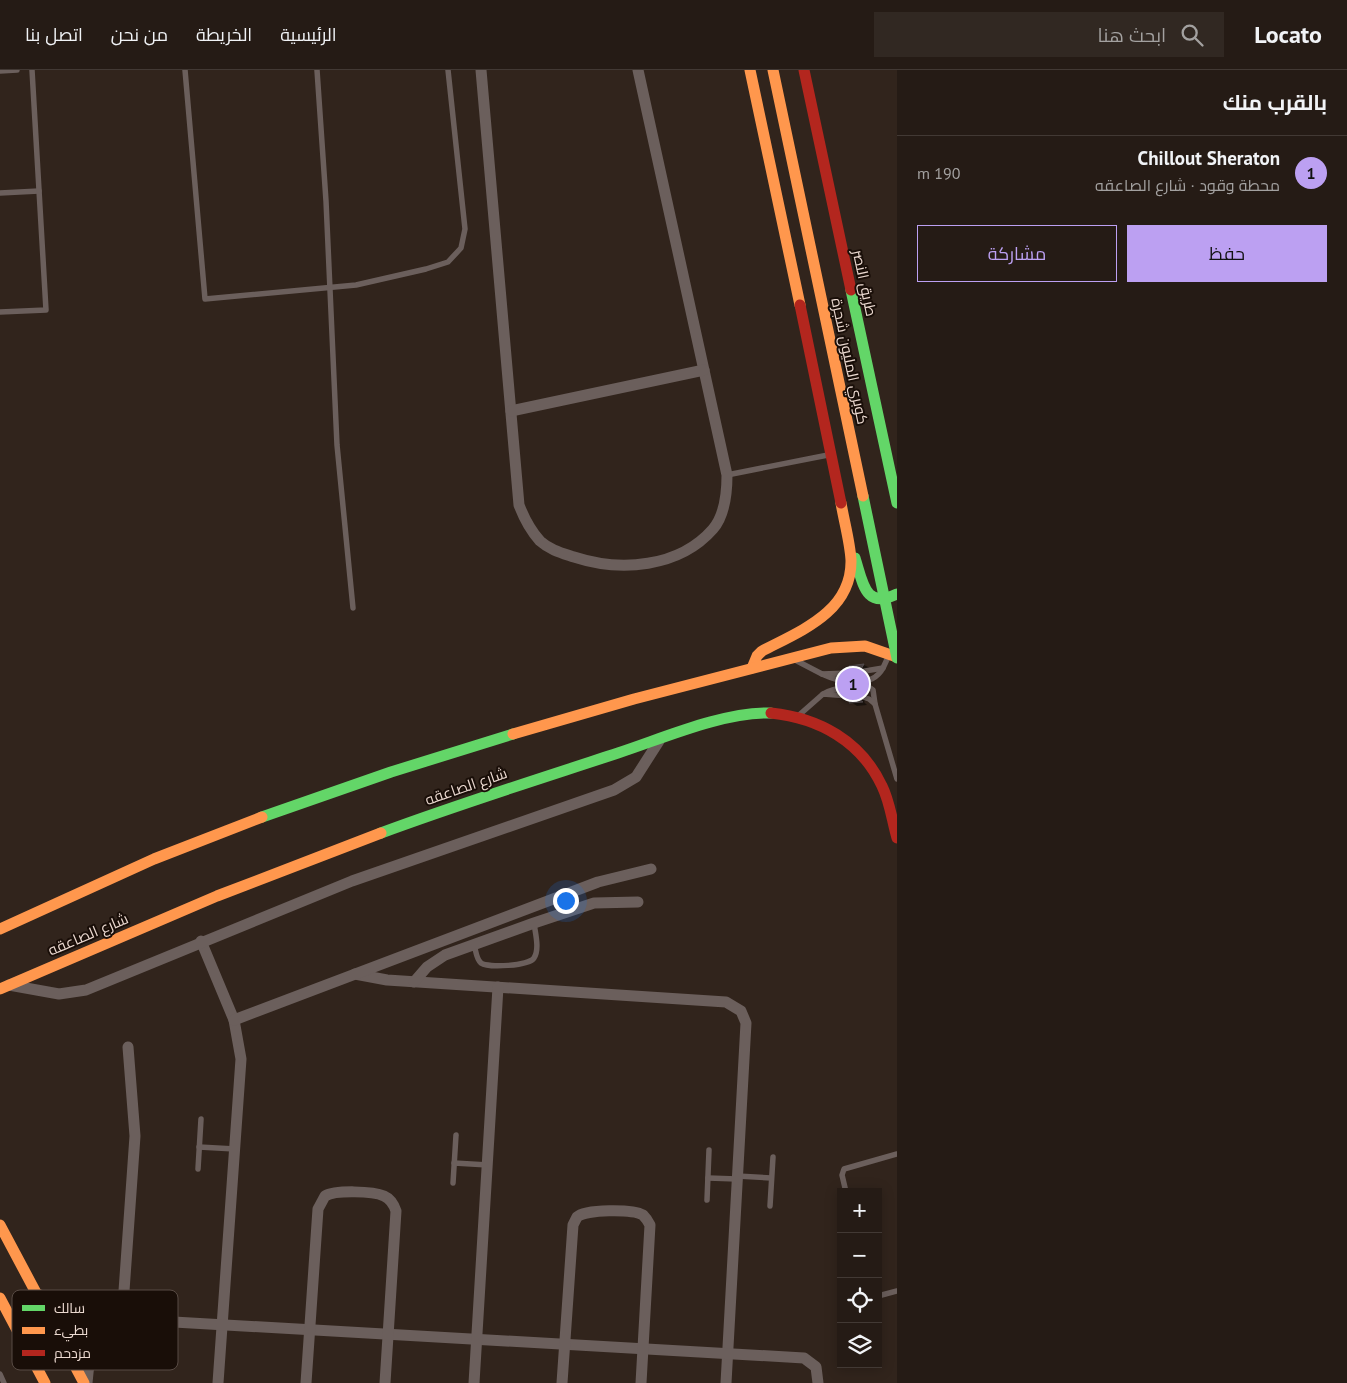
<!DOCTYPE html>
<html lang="ar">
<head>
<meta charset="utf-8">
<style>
	body { margin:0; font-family:"PT Sans",Cairo,sans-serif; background:#312822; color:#f1f3f6; direction:rtl }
	.controls { position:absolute; right:15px; bottom:15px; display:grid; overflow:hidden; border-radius:0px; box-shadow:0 2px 12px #0003 }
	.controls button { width:45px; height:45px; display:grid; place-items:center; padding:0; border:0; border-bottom:1px solid #423934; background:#251b15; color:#f1f3f6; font:25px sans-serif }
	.you { position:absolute; left:565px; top:830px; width:18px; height:18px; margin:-12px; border:4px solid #fff; border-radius:50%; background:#1a73e8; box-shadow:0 0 0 8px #1a73e833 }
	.badge { display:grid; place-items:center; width:32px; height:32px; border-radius:50%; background:#bca0f2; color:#111; font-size:16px; font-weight:700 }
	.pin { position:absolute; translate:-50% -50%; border:2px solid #fff; box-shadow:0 1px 5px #0006 }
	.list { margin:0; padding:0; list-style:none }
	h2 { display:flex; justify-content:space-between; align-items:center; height:65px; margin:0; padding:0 20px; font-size:21px }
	h2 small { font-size:16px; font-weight:400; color:#a3a1a0 }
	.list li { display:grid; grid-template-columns:32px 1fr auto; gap:15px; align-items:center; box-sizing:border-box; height:75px; padding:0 20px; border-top:1px solid #423934 }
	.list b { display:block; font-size:19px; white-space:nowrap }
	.list p { margin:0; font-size:16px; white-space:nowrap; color:#a3a1a0 }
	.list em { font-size:16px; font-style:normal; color:#a3a1a0 }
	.actions { display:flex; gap:10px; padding:15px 20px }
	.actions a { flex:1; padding:11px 0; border:1px solid #bca0f2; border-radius:0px; text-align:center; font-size:18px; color:#bca0f2 }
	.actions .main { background:#bca0f2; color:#111 }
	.icon { flex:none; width:28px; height:28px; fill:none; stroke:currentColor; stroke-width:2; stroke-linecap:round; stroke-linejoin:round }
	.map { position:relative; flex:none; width:897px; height:1313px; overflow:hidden; direction:ltr }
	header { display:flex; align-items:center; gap:30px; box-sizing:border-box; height:70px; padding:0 25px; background:#251b15; border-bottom:1px solid #423934 }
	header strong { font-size:24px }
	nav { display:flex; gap:28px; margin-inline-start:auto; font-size:18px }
	.search { width:350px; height:45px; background:#312822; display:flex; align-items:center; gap:12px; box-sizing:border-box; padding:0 18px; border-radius:0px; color:#a3a1a0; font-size:19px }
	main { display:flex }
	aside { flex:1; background:#251b15 }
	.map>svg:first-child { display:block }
	.shadow { fill:#0007 }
	.building { fill:#4a4141; stroke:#564e50 }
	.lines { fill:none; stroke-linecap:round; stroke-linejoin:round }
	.lane { stroke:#6b5f5c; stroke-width:5.5 }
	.street { stroke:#6b5f5c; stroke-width:11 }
	.fast { stroke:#63d668; stroke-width:11 }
	.slow { stroke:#ff974d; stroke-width:11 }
	.jam { stroke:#b3261e; stroke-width:11 }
	.fast-bridge { stroke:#63d668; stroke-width:11 }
	.slow-bridge { stroke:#ff974d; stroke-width:11 }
	.labels { text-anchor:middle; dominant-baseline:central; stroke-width:4; stroke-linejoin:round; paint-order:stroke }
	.street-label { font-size:15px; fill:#ecdad1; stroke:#190e08 }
	.key { fill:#190e08; stroke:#584b44; stroke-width:1 }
	.key-label { font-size:14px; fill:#ecdad1 }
</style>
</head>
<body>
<header>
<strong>Locato</strong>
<div class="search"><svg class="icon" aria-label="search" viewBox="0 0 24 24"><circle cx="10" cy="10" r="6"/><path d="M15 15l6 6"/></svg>ابحث هنا</div>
<nav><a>الرئيسية</a><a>الخريطة</a><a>من نحن</a><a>اتصل بنا</a></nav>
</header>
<main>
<aside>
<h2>بالقرب منك<small></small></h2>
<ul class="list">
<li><span class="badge">1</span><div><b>Chillout Sheraton</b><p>محطة وقود · شارع الصاعقه</p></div><em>190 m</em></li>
</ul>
<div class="actions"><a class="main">حفظ</a><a>مشاركة</a></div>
</aside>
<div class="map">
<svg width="897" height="1313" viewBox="0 0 897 1313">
	<rect width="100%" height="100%" fill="#31241c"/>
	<g class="shadow">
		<polygon points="864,595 870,598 866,606 870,609 859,610 853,607 856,602 851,597"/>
		<polygon points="863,622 868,626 864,632 867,635 857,636 851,632 855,626 852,623"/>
	</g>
	<g class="building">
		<polygon points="864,594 860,601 866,606 852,607 855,602 849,596"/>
		<polygon points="850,621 863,621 858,627 863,632 849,633 854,626"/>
	</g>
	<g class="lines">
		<g class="lane">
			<polyline points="185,0 205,229 356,215 426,199 448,192 461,178 465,159 448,0"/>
			<polyline points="317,0 326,131 337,375 353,538"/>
			<polyline points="0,1 17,0"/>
			<polyline points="0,123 39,121"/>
			<polyline points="0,242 46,240 32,0"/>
			<polyline points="727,405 828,385"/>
			<polyline points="797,591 822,604 850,603"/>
			<polyline points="865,601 883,598 889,585"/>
			<path d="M822,604C839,612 871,620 883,598"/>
			<path d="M823,624C833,618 864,612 873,620L875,634"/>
			<polyline points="863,627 869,629 875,634 897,709"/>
			<polyline points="798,646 823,624 849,626"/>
			<path d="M474,875C476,880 476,889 481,893C488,898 529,896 534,888C540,879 535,862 534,853"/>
			<polyline points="199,1077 235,1079"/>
			<polyline points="454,1093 488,1095"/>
			<polyline points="198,1099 201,1049"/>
			<polyline points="737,1106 771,1108"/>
			<polyline points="708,1108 737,1109"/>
			<polyline points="453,1113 456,1065"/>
			<polyline points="846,1122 842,1105 844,1099 897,1084"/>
			<polyline points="707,1130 709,1080"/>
			<polyline points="770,1136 773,1087"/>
			<polyline points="878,1226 897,1221"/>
			<polyline points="0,1304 4,1313"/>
		</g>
		<g class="street">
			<path d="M481,0L519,435C524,448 530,460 540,471C550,480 562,483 574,487C620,502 679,498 713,459C725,445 727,423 727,405L638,0"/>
			<polyline points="511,341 704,300"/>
			<polyline points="201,871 234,950 241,989 218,1313"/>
			<polyline points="355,904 387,910 726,932 741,941 746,953 726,1313"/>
			<polyline points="414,912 427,897 445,885 534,853 594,833 638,832"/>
			<polyline points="9,915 59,924 86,920 352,811 614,720 636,707 659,671"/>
			<polyline points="234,950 598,812 651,799"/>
			<polyline points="36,1223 70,1239 122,1249 804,1288 816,1297 818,1313"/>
			<polyline points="122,1249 135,1066 128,977"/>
			<path d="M87,1313C89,1284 95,1263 122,1249"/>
			<path d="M306,1313L318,1139L325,1126C335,1120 373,1121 384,1126C391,1129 394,1135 396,1141L385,1313"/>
			<polyline points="474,1313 498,917"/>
			<path d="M562,1313L573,1155L577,1147C585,1139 633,1139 643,1145C646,1148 648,1151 650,1155L641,1313"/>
		</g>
		<g class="fast">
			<polyline points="851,220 897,433"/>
			<path d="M855,488C863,513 865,540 897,524"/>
			<polyline points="262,747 391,702 513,664"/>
			<path d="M381,763C459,734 539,709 618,683C664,668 722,642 771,643"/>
		</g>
		<g class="slow">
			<polyline points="750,0 800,235"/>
			<path d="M752,598L757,586L762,581C800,561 852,542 851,490C850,472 844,451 841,433"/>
			<polyline points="513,664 634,629 831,578 865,576 897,587"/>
			<polyline points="0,859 154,789 262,747"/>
			<polyline points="0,919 217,826 381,763"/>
			<polyline points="0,1155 84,1313"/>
			<polyline points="0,1228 45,1313"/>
		</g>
		<g class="jam">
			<polyline points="804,0 851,220"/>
			<polyline points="800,235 841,433"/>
			<path d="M771,643C819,648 861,671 882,716C890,732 892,751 897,768"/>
		</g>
		<polyline class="fast-bridge" points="863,426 897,588"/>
		<polyline class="slow-bridge" points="773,0 863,426"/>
	</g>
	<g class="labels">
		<g class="street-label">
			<text transform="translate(865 213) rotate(78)">طريق النصر</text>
			<text transform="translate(850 291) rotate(78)">كوبري المليون شجرة</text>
			<text transform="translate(466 716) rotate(-19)">شارع الصاعقه</text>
			<text transform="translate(88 864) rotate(-23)">شارع الصاعقه</text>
		</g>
	</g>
	<rect x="12" y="1220" width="166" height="80" rx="8" class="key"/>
	<rect x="22" y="1235" width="23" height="6" fill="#63d668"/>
	<rect x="22" y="1257" width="23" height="7" fill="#ff974d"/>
	<rect x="22" y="1280" width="23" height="6" fill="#b3261e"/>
	<g class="key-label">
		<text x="54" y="1243">سالك</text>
		<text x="54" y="1265">بطيء</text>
		<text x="54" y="1288">مزدحم</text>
	</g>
</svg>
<div class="controls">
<button>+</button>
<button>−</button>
<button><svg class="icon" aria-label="locate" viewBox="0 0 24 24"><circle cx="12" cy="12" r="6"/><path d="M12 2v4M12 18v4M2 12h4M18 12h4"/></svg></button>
<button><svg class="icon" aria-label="layers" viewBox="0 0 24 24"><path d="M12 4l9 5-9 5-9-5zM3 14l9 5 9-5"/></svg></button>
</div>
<div class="you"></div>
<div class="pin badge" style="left:853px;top:614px">1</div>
</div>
</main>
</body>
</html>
